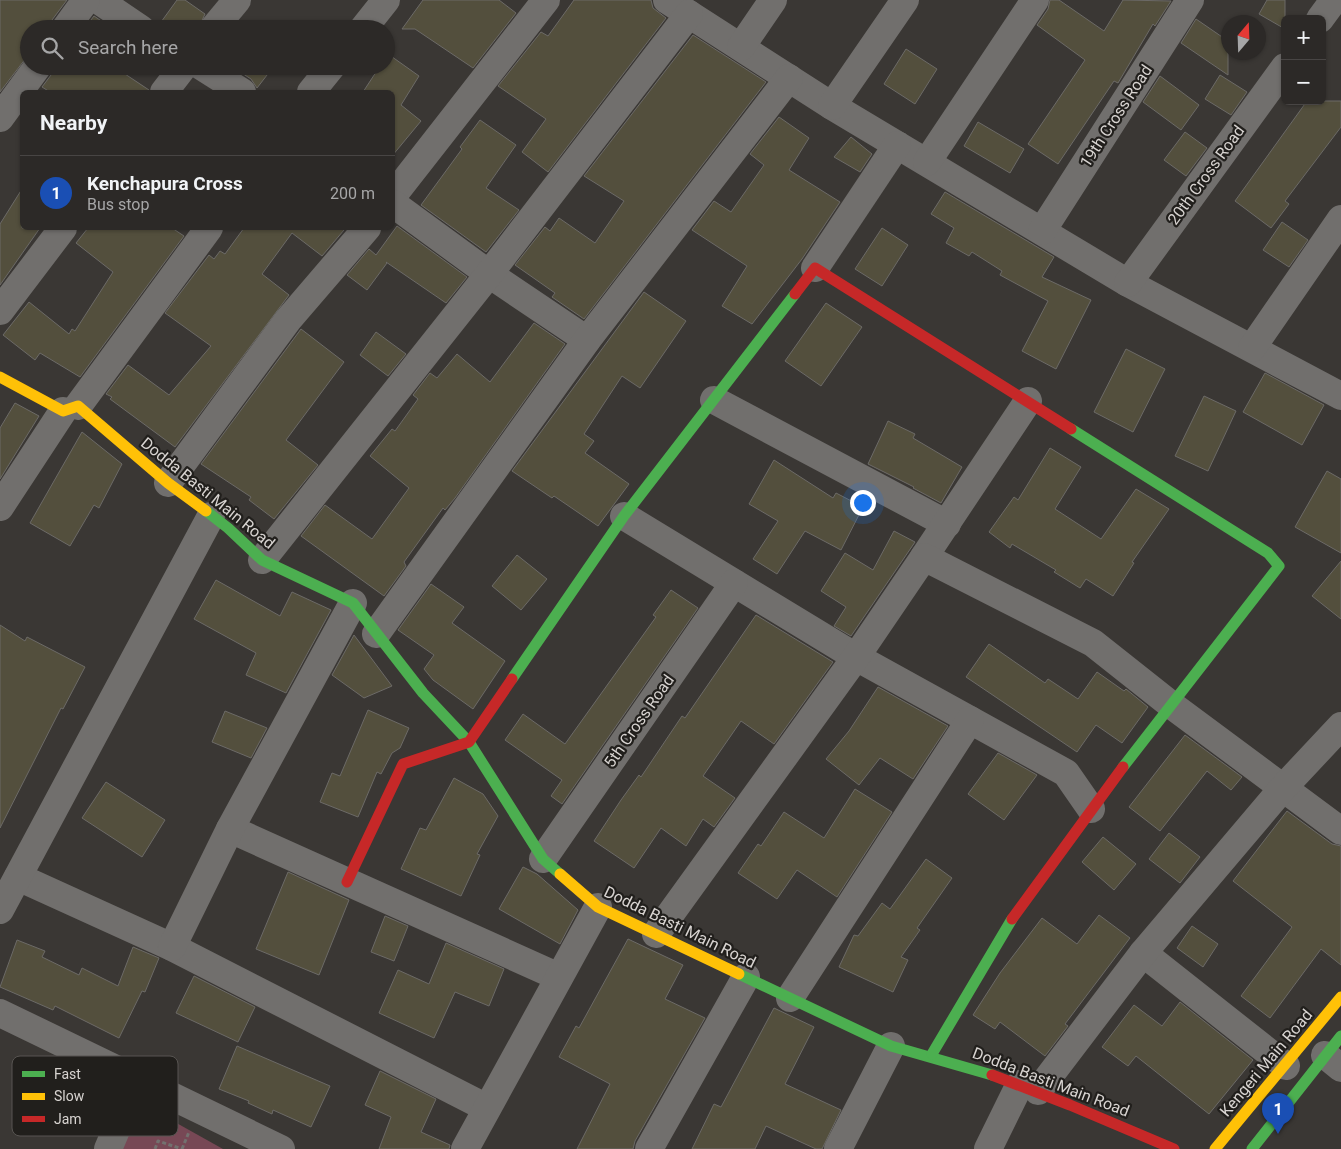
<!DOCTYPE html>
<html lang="en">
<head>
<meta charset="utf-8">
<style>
	body { margin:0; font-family:Roboto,sans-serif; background:#383533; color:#f1f3f6 }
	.controls { position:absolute; right:15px; top:15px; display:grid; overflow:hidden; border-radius:8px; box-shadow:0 1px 4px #0004 }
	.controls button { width:45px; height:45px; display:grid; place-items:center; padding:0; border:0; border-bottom:1px solid #484544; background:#2c2927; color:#f1f3f6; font:25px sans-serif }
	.compass { position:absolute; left:1221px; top:15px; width:45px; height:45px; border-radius:50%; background:#2c2927; box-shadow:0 1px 4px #0004; rotate:19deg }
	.you { position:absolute; left:862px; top:502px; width:18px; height:18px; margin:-12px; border:4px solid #fff; border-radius:50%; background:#1a73e8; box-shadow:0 0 0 8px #1a73e833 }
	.badge { display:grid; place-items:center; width:32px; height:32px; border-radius:50%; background:#a19d9a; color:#fff; font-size:16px; font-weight:700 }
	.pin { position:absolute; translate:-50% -41px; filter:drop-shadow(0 1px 2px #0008) }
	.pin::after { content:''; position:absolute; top:26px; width:18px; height:15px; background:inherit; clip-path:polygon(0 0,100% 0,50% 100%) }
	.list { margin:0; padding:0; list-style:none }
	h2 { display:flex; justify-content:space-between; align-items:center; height:65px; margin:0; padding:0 20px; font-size:21px }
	h2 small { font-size:16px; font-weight:400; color:#a6a6a7 }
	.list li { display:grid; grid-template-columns:32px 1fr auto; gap:15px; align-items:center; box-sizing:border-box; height:75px; padding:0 20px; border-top:1px solid #484544 }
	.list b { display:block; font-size:19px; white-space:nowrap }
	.list p { margin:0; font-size:16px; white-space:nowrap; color:#a6a6a7 }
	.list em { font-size:16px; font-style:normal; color:#a6a6a7 }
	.icon { flex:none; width:28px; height:28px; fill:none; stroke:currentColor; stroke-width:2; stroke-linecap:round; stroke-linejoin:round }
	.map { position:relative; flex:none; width:1341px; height:1149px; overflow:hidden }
	.search { position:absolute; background:#2c2927; box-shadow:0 1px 4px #0004; left:20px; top:20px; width:375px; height:55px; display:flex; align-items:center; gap:12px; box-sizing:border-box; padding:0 18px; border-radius:28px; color:#a6a6a7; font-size:19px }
	.panel { position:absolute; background:#2c2927; box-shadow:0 1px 4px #0004; left:20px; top:90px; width:375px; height:140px; border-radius:8px }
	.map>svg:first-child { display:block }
	.green { fill:#774855 }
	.building { fill:#534f3d; stroke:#6c6a67 }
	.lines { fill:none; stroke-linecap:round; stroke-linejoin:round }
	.path { stroke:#73716f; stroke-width:3; stroke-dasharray:4 2.5; stroke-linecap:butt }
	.street { stroke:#716f6d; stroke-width:28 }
	.fast { stroke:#4caf50; stroke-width:11 }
	.slow { stroke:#ffc107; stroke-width:11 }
	.jam { stroke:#c62828; stroke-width:11 }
	.labels { text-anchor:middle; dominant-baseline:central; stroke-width:4.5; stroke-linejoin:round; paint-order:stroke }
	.street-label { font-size:16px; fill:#d8d4d1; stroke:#211f1c }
	.key { fill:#211f1c; stroke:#585552; stroke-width:1 }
	.key-label { font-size:14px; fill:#d8d4d1 }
</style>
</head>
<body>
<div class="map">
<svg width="1341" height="1149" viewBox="0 0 1341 1149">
	<rect width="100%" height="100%" fill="#3a3734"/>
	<polygon class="green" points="139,1102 223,1149 118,1149"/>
	<g class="building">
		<polygon points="0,0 67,0 52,20 50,29 29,29 29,54 0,92"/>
		<polygon points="177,0 185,0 205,14 198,29 156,29"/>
		<polygon points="423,0 499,0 516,13 473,68 415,29 402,29"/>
		<polygon points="574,0 651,0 653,8 666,18 548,172 522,152 546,119 498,86 541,32 548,36"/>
		<polygon points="1050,0 1059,0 1104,31 1123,0 1171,1 1155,26 1153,24 1118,83 1114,81 1058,164 1028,144 1085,60 1037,25 1048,9"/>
		<polygon points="1267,0 1285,0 1285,29 1259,14"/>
		<polygon points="94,16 113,29 84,29"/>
		<polygon points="1196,19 1228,41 1228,75 1181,43"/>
		<polygon points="693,35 766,82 584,319 552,297 555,293 515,265 545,227 550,231 559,218 595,243 624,201 584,176"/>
		<polygon points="906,49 937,69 915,104 884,84"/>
		<polygon points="388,54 419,76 401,105 421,121 392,156 392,92 363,92 380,66 386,66"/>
		<polygon points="53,66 117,66 120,68 119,70 149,90 149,92 50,92 42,87 51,75"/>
		<polygon points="231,66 274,66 257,88 251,79"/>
		<polygon points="1220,75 1247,92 1231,115 1205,99"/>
		<polygon points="1160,76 1199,105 1181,130 1143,102"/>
		<polygon points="1307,101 1341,101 1341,127 1285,201 1289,204 1271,228 1235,201"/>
		<polygon points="779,117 809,138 789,170 840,202 802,259 752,324 722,306 747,266 692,230 714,201 731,212 764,165 750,154"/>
		<polygon points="480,120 516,145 486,188 519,210 486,252 421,205 462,149 460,147"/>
		<polygon points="978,122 1024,149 1010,173 964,146"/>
		<polygon points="1185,132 1207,148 1186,176 1164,160"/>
		<polygon points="851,137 872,154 860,172 834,157"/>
		<polygon points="22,189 22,228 40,228 0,285 0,224"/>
		<polygon points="945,192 1054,257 1042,277 1091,300 1056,369 1022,351 1048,301 1000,275 1002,271 972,252 969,256 946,243 954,228 931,214"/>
		<polygon points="1282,222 1308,240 1289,267 1263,250"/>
		<polygon points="397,226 467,277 446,303 386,262 387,263 367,290 347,275 369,249 376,255"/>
		<polygon points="88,228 172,228 184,236 80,377 40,353 35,360 3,335 29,302 69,334 72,329 75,331 113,272 76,243"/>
		<polygon points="244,228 341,228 344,230 322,256 292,233 262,274 289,295 175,447 110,399 112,397 106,394 128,365 169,395 211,346 165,313 209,255 214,259 220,251 225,254"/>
		<polygon points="882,228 908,245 882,286 855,269"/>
		<polygon points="644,292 686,321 640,388 622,376 584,434 594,441 585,453 629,484 598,526 554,496 552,498 512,471"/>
		<polygon points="826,303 862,327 821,386 785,361"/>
		<polygon points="534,323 565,344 455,498 445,510 443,508 404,562 406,566 384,596 301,536 325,505 372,539 409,488 370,456 392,429 395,431 418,399 413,395 430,373 437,378 457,354 490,382"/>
		<polygon points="301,329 344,362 286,440 318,465 274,519 249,500 251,497 201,464"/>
		<polygon points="376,332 406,354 388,376 360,355"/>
		<polygon points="1126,349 1165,369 1133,432 1094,412"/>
		<polygon points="1265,373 1324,405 1302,445 1243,412"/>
		<polygon points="1204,396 1236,411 1208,471 1175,456"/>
		<polygon points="15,403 39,416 0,479 0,428"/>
		<polygon points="888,421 915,434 913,438 962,467 941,503 913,488 914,487 868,464"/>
		<polygon points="82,432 122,464 99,508 94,505 70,546 30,523"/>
		<polygon points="1050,448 1081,467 1055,509 1101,539 1136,489 1169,509 1132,562 1134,563 1113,596 1086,579 1080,588 1054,572 1056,570 1012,544 1010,548 989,532 1014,497 1018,500"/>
		<polygon points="774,460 833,498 836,493 863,507 841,550 805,531 777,574 753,559 778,521 749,504"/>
		<polygon points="1327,471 1341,479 1341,553 1295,527"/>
		<polygon points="894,531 915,542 851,636 834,626 846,607 821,591 845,553 873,570"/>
		<polygon points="517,555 547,579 521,610 492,586"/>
		<polygon points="1341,561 1341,619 1312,596"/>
		<polygon points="216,580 280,616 292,592 331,610 286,693 246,675 256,653 194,619"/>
		<polygon points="431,584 464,607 452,623 505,661 473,709 433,680 424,669 434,655 398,630"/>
		<polygon points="671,590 698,608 562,804 551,796 562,780 505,740 523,714 565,744 656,617 653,615"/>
		<polygon points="756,615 833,662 774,744 741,721 703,776 735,798 714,827 703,819 686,846 661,828 634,868 594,841 621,800 639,775 641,777 682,716 685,718"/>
		<polygon points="0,625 25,641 27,637 85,667 63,709 61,708 0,828"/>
		<polygon points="354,635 392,686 364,698 332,675"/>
		<polygon points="989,644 1045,683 1048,679 1078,699 1097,672 1124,691 1126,689 1148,707 1122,743 1096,725 1077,752 966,677"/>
		<polygon points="878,687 948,726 913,779 880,758 859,785 826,759 849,731"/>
		<polygon points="368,710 409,728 400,748 392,753 381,774 377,772 358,817 320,802 332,773 340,776"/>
		<polygon points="225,711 267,728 251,758 212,742"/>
		<polygon points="1185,735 1242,777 1231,790 1207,771 1160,831 1129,807"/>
		<polygon points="998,753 1037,775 1004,820 968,794"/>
		<polygon points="454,778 483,794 498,816 477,854 480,855 461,896 401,869 420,828 426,830"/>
		<polygon points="106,782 165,820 142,857 82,818"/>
		<polygon points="855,789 892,812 837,897 797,870 777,899 738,873 758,844 761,846 784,812 824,838"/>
		<polygon points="1287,811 1332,844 1341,846 1341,965 1321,949 1270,1018 1241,996 1292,927 1233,881"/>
		<polygon points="1169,833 1200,857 1180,883 1149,859"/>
		<polygon points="1103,837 1136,864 1114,890 1082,862"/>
		<polygon points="926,859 952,878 917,928 920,930 901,957 908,960 893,992 839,967 854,935 858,936 882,903 890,909"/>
		<polygon points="523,867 537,874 578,910 560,944 499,909"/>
		<polygon points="288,872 349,900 319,975 256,949"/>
		<polygon points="1099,915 1130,938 1065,1024 1068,1026 1045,1056 1000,1022 995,1029 973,1015 1000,973 1042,918 1077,944"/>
		<polygon points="385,916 408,926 394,961 371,952"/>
		<polygon points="1192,926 1218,944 1203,967 1177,948"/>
		<polygon points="628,939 683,965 665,999 705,1018 635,1141 633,1149 577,1149 610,1084 559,1057 576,1026 579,1028"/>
		<polygon points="17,940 45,951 42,957 79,975 82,968 118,986 133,947 159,958 145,992 142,991 119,1038 55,1006 53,1010 0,987"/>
		<polygon points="446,943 504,969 489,1006 455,992 434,1038 379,1013 398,970 429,984"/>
		<polygon points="194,976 255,1007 238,1042 176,1013"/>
		<polygon points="1180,1002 1253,1060 1209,1114 1136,1056 1128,1066 1102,1047 1134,1005 1162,1026"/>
		<polygon points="774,1008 814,1027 785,1084 841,1110 822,1149 816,1149 766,1126 755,1149 692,1149 714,1104 721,1107"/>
		<polygon points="237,1046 330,1086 311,1127 273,1110 272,1114 248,1103 249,1101 219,1089"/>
		<polygon points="380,1071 436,1099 421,1132 450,1145 449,1149 379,1149 391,1117 365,1105"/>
	</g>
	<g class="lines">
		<g class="path">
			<polyline points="155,1149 158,1141 182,1149"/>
			<polyline points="182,1149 189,1132"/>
		</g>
		<g class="street">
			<polyline points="98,0 141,29"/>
			<polyline points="667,0 832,106 1128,283 1341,396"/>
			<polyline points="1320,19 1334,0"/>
			<polyline points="65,29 86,0"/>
			<polyline points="213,29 237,0"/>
			<polyline points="363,29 386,0"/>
			<polyline points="741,47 773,0"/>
			<polyline points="201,66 242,92"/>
			<polyline points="164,92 184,66"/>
			<polyline points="311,92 332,66"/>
			<polyline points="832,106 905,0"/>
			<polyline points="0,118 38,66"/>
			<polyline points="927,162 1035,0"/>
			<polyline points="392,197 546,0"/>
			<polyline points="392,203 489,274 587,340"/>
			<polyline points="1042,231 1190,0"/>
			<polyline points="815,268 897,145"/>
			<polyline points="1128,283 1285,67"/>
			<polyline points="0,311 63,228"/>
			<polyline points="1252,348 1341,219"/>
			<polyline points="714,400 947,524"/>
			<polyline points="78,406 209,228"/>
			<polyline points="168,483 288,320 367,228"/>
			<polyline points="0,507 63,411"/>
			<polyline points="624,516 856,657 1066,773 1091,809"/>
			<polyline points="924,557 1028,401"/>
			<polyline points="262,560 489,274 689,14"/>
			<polyline points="376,634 587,340 789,78"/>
			<polyline points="230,829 559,977"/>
			<polyline points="543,859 734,583"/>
			<polyline points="18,877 172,947 487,1108"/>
			<polyline points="0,910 211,516"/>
			<polyline points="656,934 856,657 924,557 1093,643 1170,704 1341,831"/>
			<polyline points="172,947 230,829 353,603"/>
			<polyline points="1143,953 1286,1066"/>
			<polyline points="790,998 970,720"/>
			<polyline points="0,1013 281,1149"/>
			<polyline points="1325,1055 1341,1068"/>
			<polyline points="1038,1091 1143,953 1282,789 1341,726"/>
			<polyline points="108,1149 137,1081"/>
			<polyline points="465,1149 598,907"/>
			<polyline points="649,1149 746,977"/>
			<polyline points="838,1149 891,1046"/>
			<polyline points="988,1149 1020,1084"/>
		</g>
		<g class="fast">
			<polyline points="1071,429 1268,553 1279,566 1123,767"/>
			<polyline points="206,511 228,528 262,560 353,603 423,693 469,742 543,859 560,874"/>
			<polyline points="512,679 624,516 795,294"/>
			<polyline points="739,974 891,1046 992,1075"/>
			<polyline points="932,1054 1012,919"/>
			<polyline points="1252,1149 1341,1036"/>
		</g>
		<g class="slow">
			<polyline points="0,377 63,411 78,406 168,483 206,511"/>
			<polyline points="560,874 598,907 739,974"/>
			<polyline points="1215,1149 1341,997"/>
		</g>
		<g class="jam">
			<polyline points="795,294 815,268 1071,429"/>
			<polyline points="347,882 403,764 469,742 512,679"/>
			<polyline points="1012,919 1123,767"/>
			<polyline points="992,1075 1070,1105 1174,1149"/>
		</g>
	</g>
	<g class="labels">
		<g class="street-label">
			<text transform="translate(1116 116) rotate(-57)">19th Cross Road</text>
			<text transform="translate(1206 175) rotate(-54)">20th Cross Road</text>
			<text transform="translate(208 493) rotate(39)">Dodda Basti Main Road</text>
			<text transform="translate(639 721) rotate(-55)">5th Cross Road</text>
			<text transform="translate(680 927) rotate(26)">Dodda Basti Main Road</text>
			<text transform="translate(1266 1063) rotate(-50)">Kengeri Main Road</text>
			<text transform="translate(1051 1082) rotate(21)">Dodda Basti Main Road</text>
		</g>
	</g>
	<rect x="12" y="1056" width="166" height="80" rx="8" class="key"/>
	<rect x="22" y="1071" width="23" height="6" fill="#4caf50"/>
	<rect x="22" y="1093" width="23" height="7" fill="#ffc107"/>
	<rect x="22" y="1116" width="23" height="6" fill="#c62828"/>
	<g class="key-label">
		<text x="54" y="1079">Fast</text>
		<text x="54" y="1101">Slow</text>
		<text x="54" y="1124">Jam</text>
	</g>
</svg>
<div class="controls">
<button>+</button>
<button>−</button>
</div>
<svg class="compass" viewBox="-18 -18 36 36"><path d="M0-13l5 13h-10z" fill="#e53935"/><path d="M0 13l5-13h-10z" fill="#a6a6a7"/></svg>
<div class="you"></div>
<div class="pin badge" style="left:1278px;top:1134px;background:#1a4fb4">1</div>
<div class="search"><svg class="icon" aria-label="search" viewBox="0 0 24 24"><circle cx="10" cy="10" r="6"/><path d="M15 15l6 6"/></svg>Search here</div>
<section class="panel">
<h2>Nearby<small></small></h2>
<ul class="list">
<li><span class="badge" style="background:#1a4fb4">1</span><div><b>Kenchapura Cross</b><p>Bus stop</p></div><em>200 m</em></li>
</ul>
</section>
</div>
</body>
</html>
